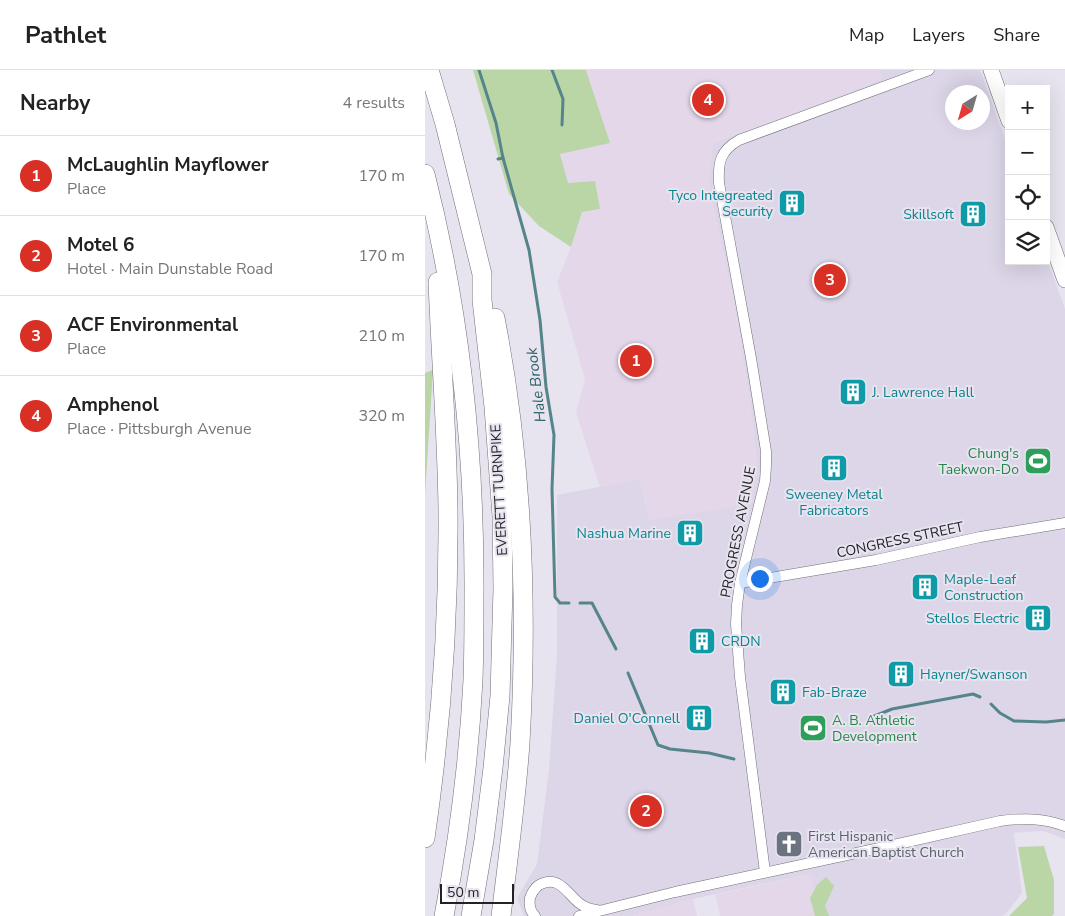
<!DOCTYPE html>
<html lang="en">
<head>
<meta charset="utf-8">
<style>
	body { margin:0; font-family:"Nunito Sans",sans-serif; background:#f2f2f2; color:#222 }
	.controls { position:absolute; right:15px; top:15px; display:grid; overflow:hidden; border-radius:0px; box-shadow:0 5px 20px #0002 }
	.controls button { width:45px; height:45px; display:grid; place-items:center; padding:0; border:0; border-bottom:1px solid #e0e0e0; background:#fff; color:#222; font:25px sans-serif }
	.compass { position:absolute; left:520px; top:15px; width:45px; height:45px; border-radius:50%; background:#fff; box-shadow:0 5px 20px #0002; rotate:217deg }
	.scale { position:absolute; left:15px; bottom:12px; width:74px; box-sizing:border-box; padding-left:5px; border:2px solid #232125; border-top:0; font-size:14px; line-height:18px; white-space:nowrap; color:#232125; -webkit-text-stroke:4px #e8e4ef; paint-order:stroke }
	.you { position:absolute; left:334px; top:508px; width:18px; height:18px; margin:-12px; border:4px solid #fff; border-radius:50%; background:#1a73e8; box-shadow:0 0 0 8px #1a73e833 }
	.badge { display:grid; place-items:center; width:32px; height:32px; border-radius:50%; background:#d93025; color:#fff; font-size:16px; font-weight:700 }
	.pin { position:absolute; translate:-50% -50%; border:2px solid #fff; box-shadow:0 1px 5px #0006 }
	.list { margin:0; padding:0; list-style:none }
	h2 { display:flex; justify-content:space-between; align-items:center; height:65px; margin:0; padding:0 20px; font-size:21px }
	h2 small { font-size:16px; font-weight:400; color:#767676 }
	.list li { display:grid; grid-template-columns:32px 1fr auto; gap:15px; align-items:center; box-sizing:border-box; height:80px; padding:0 20px; border-top:1px solid #e0e0e0 }
	.list b { display:block; font-size:19px; white-space:nowrap }
	.list p { margin:0; font-size:16px; white-space:nowrap; color:#767676 }
	.list em { font-size:16px; font-style:normal; color:#767676 }
	.icon { flex:none; width:28px; height:28px; fill:none; stroke:currentColor; stroke-width:2; stroke-linecap:round; stroke-linejoin:round }
	.map { position:relative; flex:none; width:640px; height:846px; overflow:hidden }
	header { display:flex; align-items:center; gap:30px; box-sizing:border-box; height:70px; padding:0 25px; background:#fff; border-bottom:1px solid #e0e0e0 }
	header strong { font-size:24px }
	nav { display:flex; gap:28px; margin-inline-start:auto; font-size:18px }
	main { display:flex }
	aside { flex:1; background:#fff }
	.map>svg:first-child { display:block }
	.built { fill:#dcd6e8; fill-rule:evenodd }
	.industrial { fill:#e5d7ea }
	.green { fill:#bad5a6 }
	.lines { fill:none; stroke-linecap:round; stroke-linejoin:round }
	.stream { stroke:#55858a; stroke-width:3 }
	.street-casing { stroke:#726f78; stroke-width:11 }
	.secondary-casing { stroke:#726f78; stroke-width:16 }
	.highway-casing { stroke:#726f78; stroke-width:20 }
	.street { stroke:#fff; stroke-width:10 }
	.secondary { stroke:#fff; stroke-width:15 }
	.highway { stroke:#fff; stroke-width:19 }
	.labels { text-anchor:middle; dominant-baseline:central; stroke-width:4; stroke-linejoin:round; paint-order:stroke }
	.culture-label { font-size:14px; fill:#0d838f; stroke:#e8e4ef; text-anchor:end }
	.leisure-label { font-size:14px; fill:#27864d; stroke:#e8e4ef; text-anchor:end }
	.street-label { font-size:14px; fill:#232125; stroke:#e8e4ef }
	.worship-label { font-size:14px; fill:#5b616d; stroke:#e8e4ef; text-anchor:start }
	.water-label { font-size:15px; font-style:italic; fill:#276165; stroke:#e8e4ef }
</style>
</head>
<body>
<header>
<strong>Pathlet</strong>
<nav><a>Map</a><a>Layers</a><a>Share</a></nav>
</header>
<main>
<aside>
<h2>Nearby<small>4 results</small></h2>
<ul class="list">
<li><span class="badge">1</span><div><b>McLaughlin Mayflower</b><p>Place</p></div><em>170 m</em></li>
<li><span class="badge">2</span><div><b>Motel 6</b><p>Hotel · Main Dunstable Road</p></div><em>170 m</em></li>
<li><span class="badge">3</span><div><b>ACF Environmental</b><p>Place</p></div><em>210 m</em></li>
<li><span class="badge">4</span><div><b>Amphenol</b><p>Place · Pittsburgh Avenue</p></div><em>320 m</em></li>
</ul>
</aside>
<div class="map">
<svg width="640" height="846" viewBox="0 0 640 846">
	<rect width="100%" height="100%" fill="#e8e4ef"/>
	<path class="built" d="M454,0H555L584,80V191H621V186L640,239V769L618,761L589,763L597,823L584,840L578,846H396L385,804L268,829L208,846H99L92,828L112,794L124,699L132,585V425L215,409L224,450L332,394L324,326L308,228L283,113L288,73L457,9ZM528,22H558V52H528Z"/>
	<g class="industrial">
		<polygon points="161,0 454,0 457,9 288,73 283,113 308,228 324,326 332,394 327,434 224,450 215,409 175,417 151,343 160,309 132,212 146,177 157,142 175,139 142,113 135,83 185,73"/>
		<polygon points="386,804 396,846 295,846 290,825"/>
		<polygon points="268,829 272,846 208,846"/>
	</g>
	<g class="green">
		<polygon points="48,0 161,0 185,73 135,84 143,113 170,111 175,139 157,142 146,177 114,156 84,124"/>
		<polygon points="8,300 0,425 0,303"/>
		<polygon points="619,776 629,810 629,844 627,846 584,846 602,828 593,777"/>
		<polygon points="401,807 409,816 400,836 404,846 390,846 385,828 392,815"/>
	</g>
	<g class="lines">
		<g class="stream">
			<polyline points="54,0 71,53 78,88 104,180 115,250 121,317 129,365 127,419 130,527 135,533 144,533"/>
			<polyline points="127,0 138,29 137,55"/>
			<polyline points="73,89 78,88"/>
			<polyline points="155,533 167,533 191,579"/>
			<polyline points="203,603 233,675 245,679 284,683 309,689"/>
			<polyline points="566,634 575,643 589,651 621,652 640,650"/>
			<polyline points="447,647 467,639 548,624 555,627"/>
		</g>
		<g class="street-casing">
			<g id="street">
				<polyline points="315,513 451,490 555,467 640,453"/>
				<path d="M340,802L315,607L311,554L312,535L315,513L340,411L341,396V381L326,288L294,113C293,92 295,81 314,70L504,0"/>
				<path d="M110,846C105,841 104,834 105,828C107,822 110,818 114,815C133,804 142,823 154,833C159,837 165,839 172,840"/>
				<path d="M154,846L250,822L473,774L575,751C598,748 618,748 640,756"/>
			</g>
		</g>
		<g class="secondary-casing">
			<g id="secondary">
				<polyline points="566,0 584,51"/>
				<polyline points="621,157 640,210"/>
			</g>
		</g>
		<g class="highway-casing">
			<g id="highway">
				<polyline points="4,0 20,54 57,204 57,230 69,337 77,446 78,518 75,626 68,698 59,770 46,846"/>
				<path d="M0,104C35,241 50,385 49,527C49,554 49,582 48,610C44,689 34,768 19,846"/>
				<path d="M70,248C97,387 103,531 95,673C91,731 83,788 76,846"/>
				<path d="M0,768C16,659 24,548 23,439C22,363 16,287 13,212"/>
			</g>
		</g>
		<use href="#street" class="street"/>
		<use href="#secondary" class="secondary"/>
		<use href="#highway" class="highway"/>
	</g>
	<defs>
		<g id="building-square" transform="scale(1.4375)"><rect x="-9" y="-9" width="18" height="18" rx="4" fill="#0f9aa8" stroke="#e8e4ef"/><path d="M-4-6H4V6H1V3H-1V6H-4ZM-2.5-4.3h1.7v1.8h-1.7ZM.8-4.3h1.7v1.8H.8ZM-2.5-1h1.7V.8h-1.7ZM.8-1h1.7V.8H.8Z" fill="#fff"/></g>
		<g id="stadium-square" transform="scale(1.4375)"><rect x="-9" y="-9" width="18" height="18" rx="4" fill="#2e9e5b" stroke="#e8e4ef"/><path d="M0-5a6.5 5 0 1 0 0 10a6.5 5 0 1 0 0-10ZM-3.5-1.8h7v3.6h-7Z" fill="#fff"/></g>
		<g id="church-square" transform="scale(1.4375)"><rect x="-9" y="-9" width="18" height="18" rx="4" fill="#6b7280" stroke="#e8e4ef"/><path d="M-1.2-6h2.4v3.5h3.3v2.4h-3.3V6h-2.4V-.1h-3.3v-2.4h3.3Z" fill="#fff"/></g>
	</defs>
	<g fill-rule="evenodd">
		<use href="#building-square" x="367" y="133"/>
		<use href="#building-square" x="548" y="144"/>
		<use href="#building-square" x="428" y="322"/>
		<use href="#stadium-square" x="613" y="391"/>
		<use href="#building-square" x="409" y="398"/>
		<use href="#building-square" x="265" y="463"/>
		<use href="#building-square" x="500" y="517"/>
		<use href="#building-square" x="613" y="548"/>
		<use href="#building-square" x="277" y="571"/>
		<use href="#building-square" x="476" y="604"/>
		<use href="#building-square" x="358" y="622"/>
		<use href="#building-square" x="274" y="648"/>
		<use href="#stadium-square" x="388" y="658"/>
		<use href="#church-square" x="364" y="774"/>
	</g>
	<g class="labels">
		<g class="culture-label">
			<text x="348" y="125">Tyco Integreated<tspan x="348" dy="16">Security</tspan></text>
			<text x="529" y="144">Skillsoft</text>
			<text x="447" y="322" text-anchor="start">J. Lawrence Hall</text>
			<text x="409" y="424" text-anchor="middle">Sweeney Metal<tspan x="409" dy="16">Fabricators</tspan></text>
			<text x="246" y="463">Nashua Marine</text>
			<text x="519" y="509" text-anchor="start">Maple-Leaf<tspan x="519" dy="16">Construction</tspan></text>
			<text x="594" y="548">Stellos Electric</text>
			<text x="296" y="571" text-anchor="start">CRDN</text>
			<text x="495" y="604" text-anchor="start">Hayner/Swanson</text>
			<text x="377" y="622" text-anchor="start">Fab-Braze</text>
			<text x="255" y="648">Daniel O'Connell</text>
		</g>
		<g class="leisure-label">
			<text x="594" y="383">Chung's<tspan x="594" dy="16">Taekwon-Do</tspan></text>
			<text x="407" y="650" text-anchor="start">A. B. Athletic<tspan x="407" dy="16">Development</tspan></text>
		</g>
		<g class="street-label">
			<text transform="translate(74 420) rotate(-93)">EVERETT TURNPIKE</text>
			<text transform="translate(313 462) rotate(-79)">PROGRESS AVENUE</text>
			<text transform="translate(475 470) rotate(-12)">CONGRESS STREET</text>
		</g>
		<g class="worship-label">
			<text x="383" y="766">First Hispanic<tspan x="383" dy="16">American Baptist Church</tspan></text>
		</g>
		<g class="water-label">
			<text transform="translate(111 315) rotate(-97)">Hale Brook</text>
		</g>
	</g>
</svg>
<div class="controls">
<button>+</button>
<button>−</button>
<button><svg class="icon" aria-label="locate" viewBox="0 0 24 24"><circle cx="12" cy="12" r="6"/><path d="M12 2v4M12 18v4M2 12h4M18 12h4"/></svg></button>
<button><svg class="icon" aria-label="layers" viewBox="0 0 24 24"><path d="M12 4l9 5-9 5-9-5zM3 14l9 5 9-5"/></svg></button>
</div>
<svg class="compass" viewBox="-18 -18 36 36"><path d="M0-13l5 13h-10z" fill="#e53935"/><path d="M0 13l5-13h-10z" fill="#767676"/></svg>
<div class="scale">50 m</div>
<div class="you"></div>
<div class="pin badge" style="left:211px;top:291px">1</div>
<div class="pin badge" style="left:221px;top:741px">2</div>
<div class="pin badge" style="left:405px;top:210px">3</div>
<div class="pin badge" style="left:283px;top:30px">4</div>
</div>
</main>
</body>
</html>
